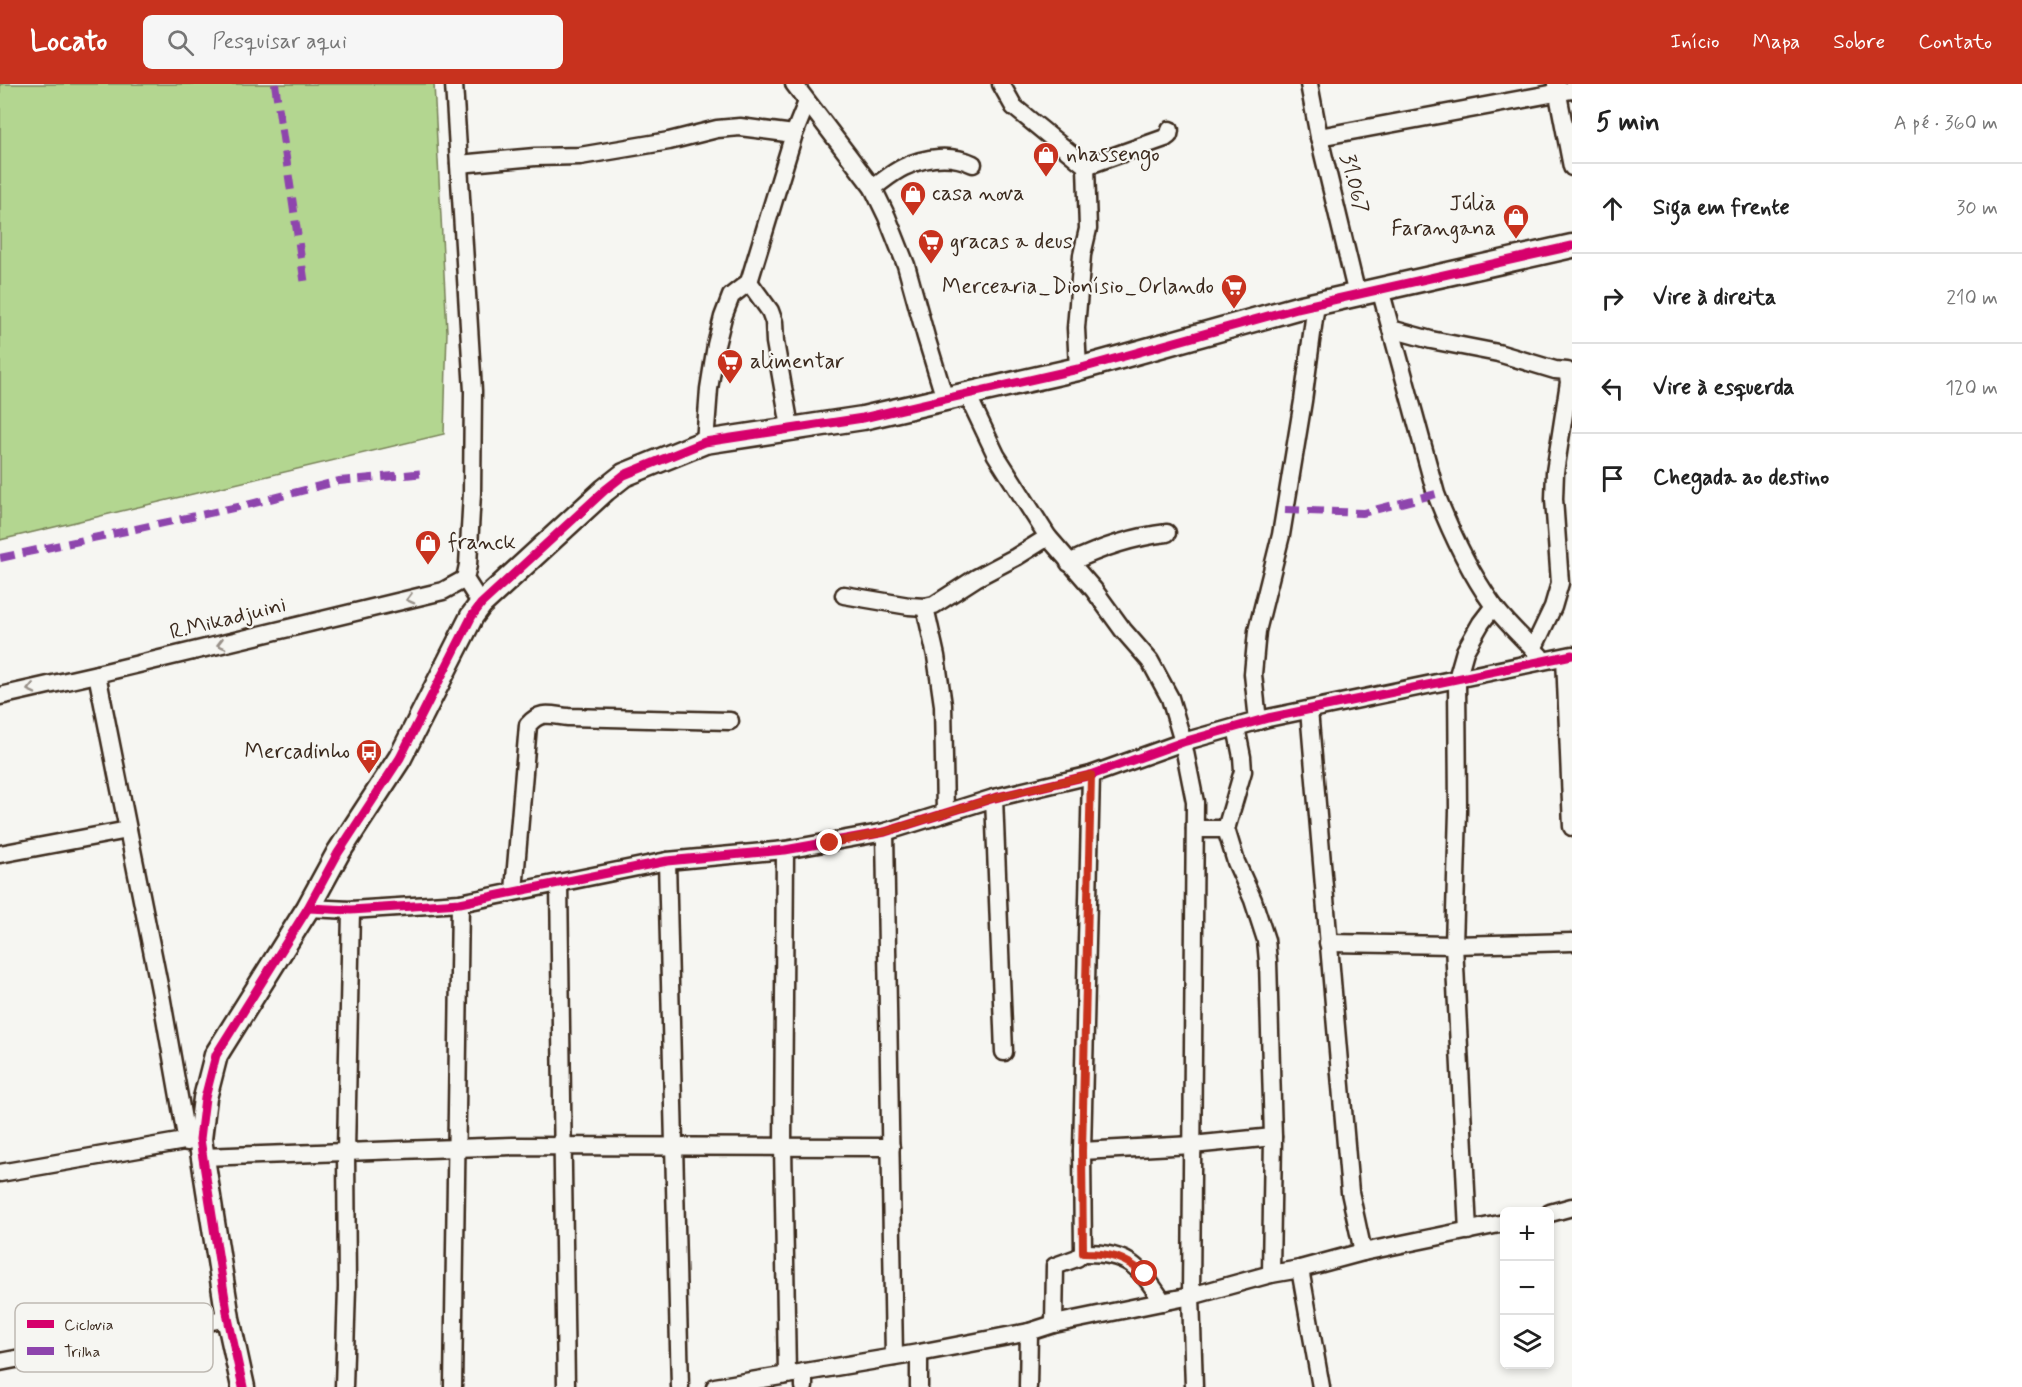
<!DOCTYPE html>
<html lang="pt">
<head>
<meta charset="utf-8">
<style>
	body { margin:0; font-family:Mynerve,sans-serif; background:#f6f6f6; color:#222 }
	.controls { position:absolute; right:18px; bottom:18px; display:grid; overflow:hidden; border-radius:9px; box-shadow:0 3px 9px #0003 }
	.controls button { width:54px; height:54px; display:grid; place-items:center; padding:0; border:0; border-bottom:2px solid #e0e0e0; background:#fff; color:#222; font:30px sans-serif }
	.stop { position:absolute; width:18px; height:18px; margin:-14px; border:4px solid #c8321e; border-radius:50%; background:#fff }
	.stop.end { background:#c8321e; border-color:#fff; box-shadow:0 2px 6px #0008 }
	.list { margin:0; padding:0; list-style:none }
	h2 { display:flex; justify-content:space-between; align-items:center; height:78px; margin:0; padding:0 24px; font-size:26px }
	h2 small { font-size:20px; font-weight:400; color:#767676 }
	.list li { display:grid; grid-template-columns:39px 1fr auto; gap:18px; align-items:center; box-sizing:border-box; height:90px; padding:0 24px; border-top:2px solid #e0e0e0 }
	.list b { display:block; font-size:22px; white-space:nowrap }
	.list em { font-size:20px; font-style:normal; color:#767676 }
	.icon { flex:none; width:33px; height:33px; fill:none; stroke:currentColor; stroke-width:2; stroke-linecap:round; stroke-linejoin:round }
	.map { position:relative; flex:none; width:1572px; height:1303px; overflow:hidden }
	header { display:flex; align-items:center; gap:36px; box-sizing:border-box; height:84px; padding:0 30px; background:#c8321e; color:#fff }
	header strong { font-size:28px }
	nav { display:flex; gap:33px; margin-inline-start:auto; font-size:21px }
	.search { width:420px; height:54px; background:#f6f6f6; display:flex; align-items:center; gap:15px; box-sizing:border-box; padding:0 21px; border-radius:9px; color:#767676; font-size:22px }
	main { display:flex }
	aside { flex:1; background:#fff }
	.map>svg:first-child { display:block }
	.green { fill:#b3d690; stroke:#778057; stroke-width:1.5 }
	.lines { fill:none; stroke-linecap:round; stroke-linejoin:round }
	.street-casing { stroke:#3b2a1e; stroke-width:21 }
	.secondary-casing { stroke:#3b2a1e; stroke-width:27 }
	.street { stroke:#f6f6f2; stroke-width:16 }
	.secondary { stroke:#f6f6f2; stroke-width:22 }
	.quiet { stroke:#8e44ad; stroke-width:8; stroke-dasharray:15 8; stroke-linecap:butt }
	.cycleway-casing { stroke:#f6f6f2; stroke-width:13 }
	.cycleway { stroke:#d6006c; stroke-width:9 }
	.oneway { stroke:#989088 }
	.route { stroke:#c8321e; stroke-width:8 }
	.labels { text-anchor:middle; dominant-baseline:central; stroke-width:4.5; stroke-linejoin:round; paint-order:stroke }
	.poi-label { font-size:22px; fill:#3b2a1e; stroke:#f6f6f2; text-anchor:start }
	.street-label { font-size:22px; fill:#3b2a1e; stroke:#f6f6f2 }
	.key { fill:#f6f6f2; stroke:#beb9b2; stroke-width:1.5 }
	.key-label { font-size:16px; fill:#3b2a1e }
</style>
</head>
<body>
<header>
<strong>Locato</strong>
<div class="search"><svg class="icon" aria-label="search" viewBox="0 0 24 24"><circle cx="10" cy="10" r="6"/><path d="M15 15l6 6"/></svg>Pesquisar aqui</div>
<nav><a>Início</a><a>Mapa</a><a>Sobre</a><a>Contato</a></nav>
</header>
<main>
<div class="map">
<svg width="1572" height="1303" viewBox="0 0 1572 1303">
	<rect width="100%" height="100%" fill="#f6f6f2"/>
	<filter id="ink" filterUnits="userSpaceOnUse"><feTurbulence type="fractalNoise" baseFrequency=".0167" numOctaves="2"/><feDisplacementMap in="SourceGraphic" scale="12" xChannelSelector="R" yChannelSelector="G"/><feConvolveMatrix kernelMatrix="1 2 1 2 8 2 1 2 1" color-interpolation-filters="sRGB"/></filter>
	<g filter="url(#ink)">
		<polygon class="green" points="0,0 434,0 447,247 444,350 0,456"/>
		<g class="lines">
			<g class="street-casing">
				<g id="street">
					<polyline points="454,0 473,307 472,409 468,481 465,495 481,520"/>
					<polyline points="794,0 873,104 887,133 906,181 926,253 945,315"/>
					<polyline points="1001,0 1014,23 1086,82 1088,145 1082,171 1076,244 1078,285"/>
					<polyline points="1309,0 1319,53 1357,211"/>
					<polyline points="1556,0 1572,83"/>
					<polyline points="1319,53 1572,6"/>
					<polyline points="459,80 535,73 580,72 669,57 717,45 740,43 794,50"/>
					<polyline points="1086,82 1165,54 1169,51 1170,46"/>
					<path d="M873,104C883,97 893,88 904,83C926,73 951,70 973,80"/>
					<polyline points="749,198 770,227 774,238 775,258 790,343"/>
					<path d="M1380,205L1436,410C1451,449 1469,487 1493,521C1506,539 1525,556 1540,572"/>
					<polyline points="1391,245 1431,256 1498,269 1555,286 1567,287 1569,298 1555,388 1554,415 1560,499 1553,523 1533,565"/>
					<polyline points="967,310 996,371 1048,453 1094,506 1123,546 1150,577 1170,614 1183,658 1195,718 1191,1212 1194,1303"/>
					<polyline points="705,358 709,305 716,261 723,233 731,212 749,198 794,50 807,18"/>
					<path d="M1069,479C1100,464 1132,453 1167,449"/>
					<polyline points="844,511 909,522 925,523 934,521 976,494 1016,473 1048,453"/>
					<polyline points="925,523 936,572 943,621 945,729"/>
					<polyline points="1565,573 1572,743"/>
					<polyline points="97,590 161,911 187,1058"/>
					<polyline points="0,612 97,590 443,507 465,495"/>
					<polyline points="1309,626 1350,1108 1363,1168"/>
					<polyline points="1258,637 1253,590 1257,547 1281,451 1303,317 1316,220"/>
					<polyline points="1236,643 1242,673 1243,687 1226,745 1236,778 1253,816 1266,856 1268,877 1273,1053 1271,1190"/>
					<polyline points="994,714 1004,968"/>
					<polyline points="1195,745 1226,745"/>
					<polyline points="885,748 894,1273"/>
					<polyline points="785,766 783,1062 787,1290"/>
					<polyline points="0,770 128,746"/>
					<polyline points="667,777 680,1303"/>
					<polyline points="559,799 566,1303"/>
					<path d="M514,807L528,641C541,626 550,631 568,633L730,637"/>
					<polyline points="308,824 351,826 460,819 667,777 785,766 885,748 994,714 1091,691 1183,658 1268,634 1572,571"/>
					<polyline points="1328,859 1454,861 1572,858"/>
					<polyline points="1082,1067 1192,1061 1273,1053"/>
					<polyline points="203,1073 512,1062 891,1063"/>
					<polyline points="0,1089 196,1055"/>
					<polyline points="1550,1129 1572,1123"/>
					<polyline points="1468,1147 1454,861 1458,727 1457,595 1465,567 1481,539 1494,522"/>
					<path d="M1083,1169C1128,1168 1139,1182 1163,1218"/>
					<polyline points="1300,1185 1321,1303"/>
					<polyline points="1054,1240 1055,1182 1077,1174 1083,1169 1082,1067 1091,691"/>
					<polyline points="919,1269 919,1303"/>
					<polyline points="0,1278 228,1234"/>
					<polyline points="804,1288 804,1303"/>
					<polyline points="344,1303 347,1203 346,1067 351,826"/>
					<polyline points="453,1303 460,819"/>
					<polyline points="715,1303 919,1269 1029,1248 1054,1240 1191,1212 1271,1190 1300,1185 1363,1168 1504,1139"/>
					<polyline points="1028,1303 1029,1248"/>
				</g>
			</g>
			<g class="secondary-casing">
				<polyline id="secondary" points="243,1303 228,1234 200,1055 205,1014 216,971 308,824 338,769 400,674 472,532 481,520 605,406 624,391 705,358 863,334 945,315 1078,285 1297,224 1572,162"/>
			</g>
			<use href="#street" class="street"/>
			<use href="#secondary" class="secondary"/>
			<g class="quiet">
				<polyline points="275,0 305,201"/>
				<polyline points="1285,426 1363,429 1436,410"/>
				<polyline points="0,474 247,421 339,397 426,389"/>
			</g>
			<g class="cycleway-casing">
				<g id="cycleway">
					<polyline points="308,824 351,826 460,819 667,777 785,766 885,748 994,714 1091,691 1183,658 1268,634 1572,571"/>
					<polyline points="243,1303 228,1234 200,1055 205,1014 216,971 308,824 338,769 400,674 472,532 481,520 605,406 624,391 705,358 863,334 945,315 1078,285 1297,224 1572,162"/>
				</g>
			</g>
			<use href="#cycleway" class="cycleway"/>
		</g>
		<defs><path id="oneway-chevron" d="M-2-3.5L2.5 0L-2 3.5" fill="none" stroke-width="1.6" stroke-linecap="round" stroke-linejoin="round" transform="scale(1.5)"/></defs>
		<g class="oneway">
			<use href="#oneway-chevron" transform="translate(410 515) rotate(166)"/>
			<use href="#oneway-chevron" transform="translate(221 560) rotate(166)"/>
			<use href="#oneway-chevron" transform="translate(31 605) rotate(167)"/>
		</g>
	</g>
	<g class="lines" filter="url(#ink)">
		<path class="route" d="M830,759L885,748L994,714L1091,691L1082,1067L1083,1169C1110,1169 1123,1173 1145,1190"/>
	</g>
	<defs>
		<g id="shop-pin" transform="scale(1.35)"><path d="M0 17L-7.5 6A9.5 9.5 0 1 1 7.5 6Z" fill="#c8321e" stroke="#f6f6f2"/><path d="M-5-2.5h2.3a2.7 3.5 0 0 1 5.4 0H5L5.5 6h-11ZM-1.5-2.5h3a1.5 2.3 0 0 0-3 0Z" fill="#fff"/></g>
		<g id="supermarket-pin" transform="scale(1.35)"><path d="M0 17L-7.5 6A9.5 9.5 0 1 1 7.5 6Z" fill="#c8321e" stroke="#f6f6f2"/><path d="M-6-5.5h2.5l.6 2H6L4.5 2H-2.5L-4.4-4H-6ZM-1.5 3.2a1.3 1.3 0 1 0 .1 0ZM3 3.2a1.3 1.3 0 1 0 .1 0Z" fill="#fff"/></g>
		<g id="bus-pin" transform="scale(1.35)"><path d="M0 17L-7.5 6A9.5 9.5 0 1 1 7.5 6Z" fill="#c8321e" stroke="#f6f6f2"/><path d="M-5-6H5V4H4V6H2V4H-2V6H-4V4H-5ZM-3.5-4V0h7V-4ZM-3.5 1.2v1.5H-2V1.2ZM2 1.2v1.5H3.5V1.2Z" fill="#fff"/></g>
	</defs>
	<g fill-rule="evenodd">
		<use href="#shop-pin" x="1046" y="71"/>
		<use href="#shop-pin" x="913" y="110"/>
		<use href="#shop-pin" x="1516" y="133"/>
		<use href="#supermarket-pin" x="931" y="158"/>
		<use href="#supermarket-pin" x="1234" y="203"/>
		<use href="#supermarket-pin" x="730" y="278"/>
		<use href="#shop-pin" x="428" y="459"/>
		<use href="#bus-pin" x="369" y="668"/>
	</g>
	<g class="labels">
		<g class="poi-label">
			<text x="1066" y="71">nhassengo</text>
			<text x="932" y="110">casa nova</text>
			<text x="1496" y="120" text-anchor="end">Júlia<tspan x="1496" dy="25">Farangana</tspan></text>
			<text x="950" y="158">gracas a deus</text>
			<text x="1214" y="203" text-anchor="end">Mercearia_Dionísio_Orlando</text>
			<text x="750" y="278">alimentar</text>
			<text x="448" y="459">franck</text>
			<text x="350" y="668" text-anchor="end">Mercadinho</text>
		</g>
		<g class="street-label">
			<text transform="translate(1354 100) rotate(76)">31.067</text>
			<text transform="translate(228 535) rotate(-14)">R.Mikadjuini</text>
		</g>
	</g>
	<rect x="15" y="1219" width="198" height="69" rx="9" class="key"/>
	<rect x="27" y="1236" width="27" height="8" fill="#d6006c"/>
	<rect x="27" y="1263" width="27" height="8" fill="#8e44ad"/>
	<g class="key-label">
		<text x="64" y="1246">Ciclovia</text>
		<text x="64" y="1273">Trilha</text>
	</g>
</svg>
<div class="controls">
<button>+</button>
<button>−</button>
<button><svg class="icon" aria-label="layers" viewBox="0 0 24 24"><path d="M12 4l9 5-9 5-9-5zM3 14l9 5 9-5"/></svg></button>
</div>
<div class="stop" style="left:1145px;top:1190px"></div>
<div class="stop end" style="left:830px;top:759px"></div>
</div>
<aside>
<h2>5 min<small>A pé · 360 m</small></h2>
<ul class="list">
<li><svg class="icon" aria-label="ahead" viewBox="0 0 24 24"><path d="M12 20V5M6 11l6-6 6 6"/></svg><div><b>Siga em frente</b></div><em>30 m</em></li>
<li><svg class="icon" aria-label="right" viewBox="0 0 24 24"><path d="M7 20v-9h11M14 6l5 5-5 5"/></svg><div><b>Vire à direita</b></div><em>210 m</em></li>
<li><svg class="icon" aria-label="left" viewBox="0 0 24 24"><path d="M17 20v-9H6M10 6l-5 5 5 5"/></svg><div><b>Vire à esquerda</b></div><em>120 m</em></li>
<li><svg class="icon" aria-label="arrive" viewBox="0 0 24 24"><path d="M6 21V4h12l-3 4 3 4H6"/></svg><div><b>Chegada ao destino</b></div></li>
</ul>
</aside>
</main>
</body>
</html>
